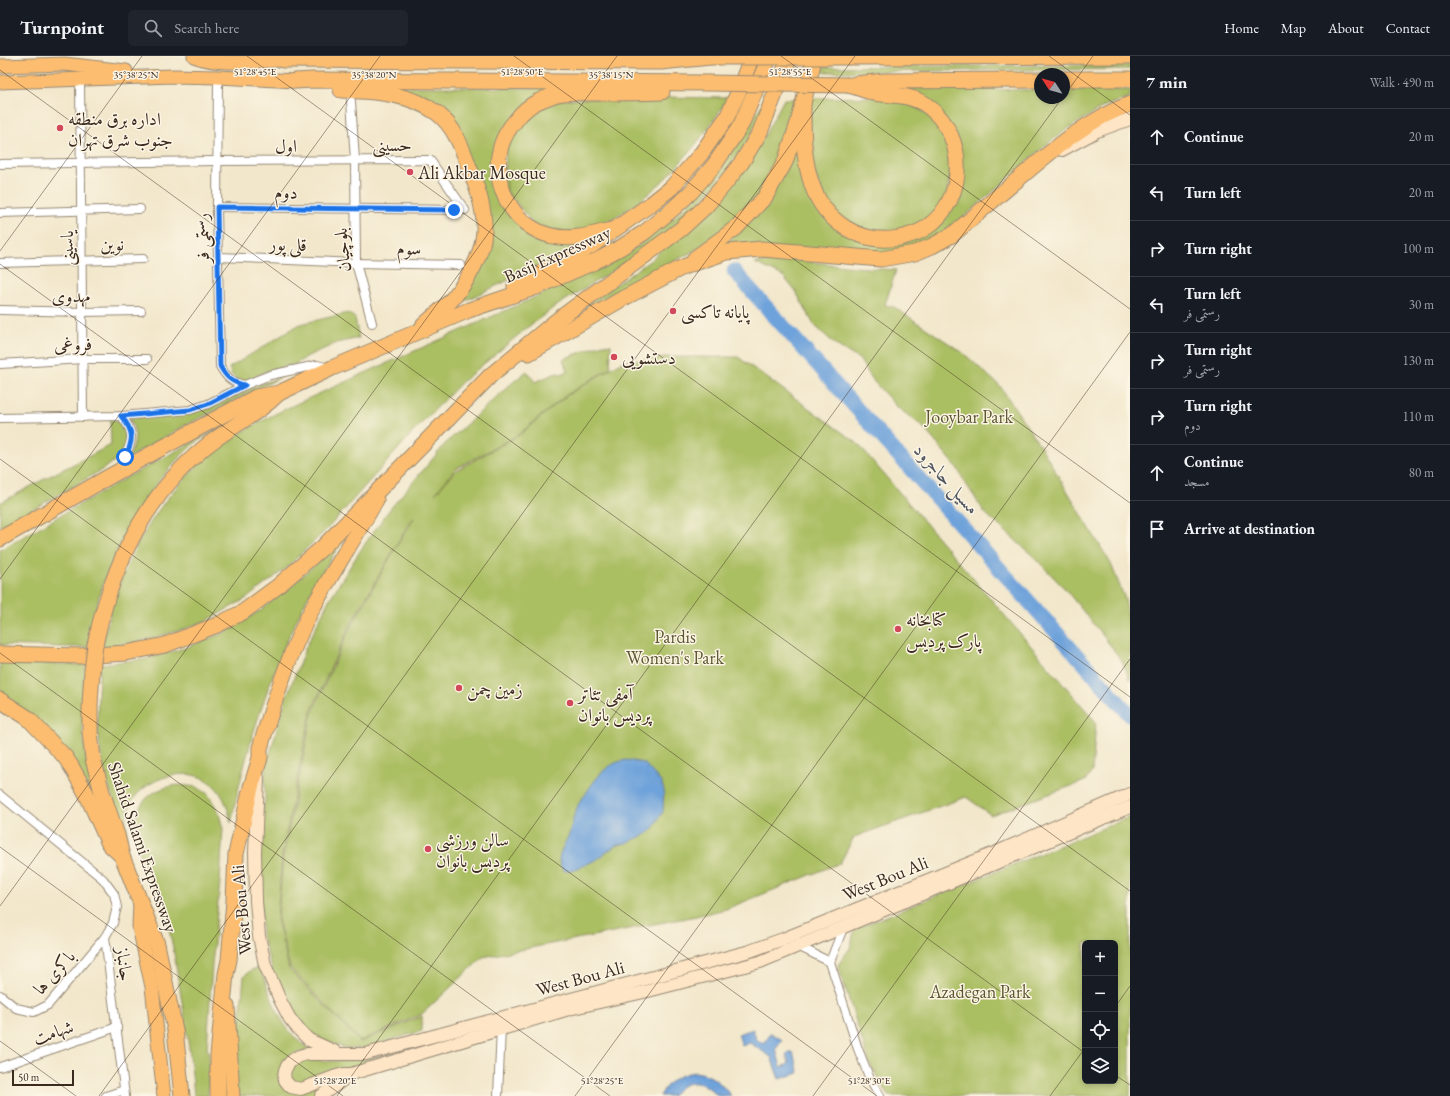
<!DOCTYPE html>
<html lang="en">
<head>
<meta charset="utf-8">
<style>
	body { margin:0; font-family:"EB Garamond",Amiri,serif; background:#20242c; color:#f1f3f6 }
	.controls { position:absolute; right:12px; bottom:12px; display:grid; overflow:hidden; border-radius:6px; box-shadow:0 2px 6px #0003 }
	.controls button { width:36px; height:36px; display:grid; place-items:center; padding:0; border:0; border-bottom:1px solid #363941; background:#171b24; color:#f1f3f6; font:20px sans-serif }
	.compass { position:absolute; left:1034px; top:12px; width:36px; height:36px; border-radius:50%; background:#171b24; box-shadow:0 2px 6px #0003; rotate:306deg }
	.scale { position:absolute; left:12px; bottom:10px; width:62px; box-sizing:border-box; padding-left:4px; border:2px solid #3b2a1e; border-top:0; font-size:11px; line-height:14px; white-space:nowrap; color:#3b2a1e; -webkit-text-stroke:3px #fcf5e5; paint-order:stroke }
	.stop { position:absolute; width:12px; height:12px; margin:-9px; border:3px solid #1a73e8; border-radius:50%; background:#fff }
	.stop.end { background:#1a73e8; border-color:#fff; box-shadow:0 1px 4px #0008 }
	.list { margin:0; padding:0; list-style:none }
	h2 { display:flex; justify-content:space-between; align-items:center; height:52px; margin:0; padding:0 16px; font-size:17px }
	h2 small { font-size:13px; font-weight:400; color:#9ea1a6 }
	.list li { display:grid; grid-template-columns:26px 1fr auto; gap:12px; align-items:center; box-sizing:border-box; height:56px; padding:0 16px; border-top:1px solid #363941 }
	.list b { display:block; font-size:15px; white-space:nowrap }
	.list p { margin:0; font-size:13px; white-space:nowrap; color:#9ea1a6 }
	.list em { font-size:13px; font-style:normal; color:#9ea1a6 }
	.icon { flex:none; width:22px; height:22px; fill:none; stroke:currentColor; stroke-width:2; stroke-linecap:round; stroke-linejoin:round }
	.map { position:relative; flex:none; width:1130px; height:1040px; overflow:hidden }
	header { display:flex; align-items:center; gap:24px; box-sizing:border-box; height:56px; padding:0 20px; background:#171b24; border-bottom:1px solid #363941 }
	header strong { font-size:19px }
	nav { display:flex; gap:22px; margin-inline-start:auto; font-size:14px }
	.search { width:280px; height:36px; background:#20242c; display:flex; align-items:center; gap:10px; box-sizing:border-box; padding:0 14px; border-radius:6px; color:#9ea1a6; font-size:15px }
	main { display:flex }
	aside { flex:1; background:#171b24 }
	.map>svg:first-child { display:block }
	.green { fill:#aabe62; stroke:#727440; fill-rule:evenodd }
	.water { fill:#6ea2da; stroke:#54667c }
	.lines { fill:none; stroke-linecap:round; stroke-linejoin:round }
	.river { stroke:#6ea2da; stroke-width:15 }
	.street-casing { stroke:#968874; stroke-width:10 }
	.secondary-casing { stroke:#968874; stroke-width:14 }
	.primary-casing { stroke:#968874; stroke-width:15 }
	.highway-casing { stroke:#968874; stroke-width:17 }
	.street { stroke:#fff; stroke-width:8 }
	.secondary { stroke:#fee5c5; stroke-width:12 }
	.primary { stroke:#fcbd6f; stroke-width:13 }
	.highway { stroke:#fcbd6f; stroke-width:15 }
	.highway-bridge-casing { stroke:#968874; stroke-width:17; stroke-linecap:butt }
	.highway-bridge { stroke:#fcbd6f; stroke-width:15 }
	.route { stroke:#1a73e8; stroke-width:5 }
	.ticks { fill:none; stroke:#3b2a1e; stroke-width:1; stroke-opacity:0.45 }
	.poi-dot { fill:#d1495b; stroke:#fcf5e5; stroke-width:1.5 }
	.labels { text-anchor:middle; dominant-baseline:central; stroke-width:3; stroke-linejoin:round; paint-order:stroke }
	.poi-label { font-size:18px; fill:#3b2a1e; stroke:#fcf5e5; text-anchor:start }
	.street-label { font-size:18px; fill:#3b2a1e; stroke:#fcf5e5 }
	.park-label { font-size:18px; fill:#5c5632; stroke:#fcf5e5 }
	.water-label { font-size:19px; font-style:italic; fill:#4d5460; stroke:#fcf5e5 }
	.ticks-label { font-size:10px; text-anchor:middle; fill:#3b2a1e; stroke:#fcf5e5; stroke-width:3; stroke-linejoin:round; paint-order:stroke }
</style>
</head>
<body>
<header>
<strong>Turnpoint</strong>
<div class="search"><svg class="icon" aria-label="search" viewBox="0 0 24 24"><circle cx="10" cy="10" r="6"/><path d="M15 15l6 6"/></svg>Search here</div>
<nav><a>Home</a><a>Map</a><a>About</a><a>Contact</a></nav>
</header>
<main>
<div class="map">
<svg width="1130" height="1040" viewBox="0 0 1130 1040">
	<rect width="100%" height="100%" fill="#fcf5e5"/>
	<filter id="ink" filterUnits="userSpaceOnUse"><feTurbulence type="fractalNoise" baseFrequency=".025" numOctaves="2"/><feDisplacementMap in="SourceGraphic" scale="8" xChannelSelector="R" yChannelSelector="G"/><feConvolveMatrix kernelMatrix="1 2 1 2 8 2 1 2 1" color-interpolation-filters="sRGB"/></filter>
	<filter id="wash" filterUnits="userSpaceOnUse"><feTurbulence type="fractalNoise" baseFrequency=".012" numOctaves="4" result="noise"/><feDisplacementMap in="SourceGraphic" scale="16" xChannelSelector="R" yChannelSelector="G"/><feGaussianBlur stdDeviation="0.9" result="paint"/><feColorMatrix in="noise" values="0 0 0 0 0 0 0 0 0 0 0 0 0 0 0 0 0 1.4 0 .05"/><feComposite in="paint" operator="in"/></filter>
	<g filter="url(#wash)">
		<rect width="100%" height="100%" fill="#f2e7cb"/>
		<g class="green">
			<polygon points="1130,9 1130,13 823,16 820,11"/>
			<polygon points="365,30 610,33 555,36 498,86 516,164 592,183 547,206 445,254 486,191 455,68"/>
			<polygon points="923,32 1040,34 1040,42 1064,42 1064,34 1130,34 1130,41 1105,50 1069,72 1047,88 965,160 939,180 924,188 890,197 722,191 731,183 800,74 814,144 886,189 952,147 947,65 877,33"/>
			<path d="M653,41L728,42C698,91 651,148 597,170C591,173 585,176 579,177C571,178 544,171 534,169L507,135L505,90L516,69L550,44Z"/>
			<polygon points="890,41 900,43 934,62 953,99 945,146 921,170 874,180 828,154 808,97 811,42"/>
			<path d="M765,43H770L746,87L727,114L696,150L665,177L611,216L553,252L528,271L462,326L414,375L327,473L285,513L247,542L206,565L181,574L140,585L102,591C105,576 109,561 113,547C126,503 153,456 184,423C222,381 275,357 325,335C393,304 463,274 531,243C561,229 592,217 621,201C636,192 651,180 665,169C708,136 738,89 765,43Z"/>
			<polygon points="784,43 799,43 780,100 758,139 736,162 717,180 690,197 576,256 651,204 759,90"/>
			<polygon points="787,203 854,211 896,214 885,249 894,251 962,296 1000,330 1041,391 1111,508 1125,543 1130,575 1130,624 1122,605 1104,581 1065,533 1034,501 985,457 966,428 956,410 922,370 897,351 875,327 859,303 836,289 814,269 796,236 783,220 755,207"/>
			<polygon points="348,257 355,262 359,282 337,287 308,300 296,308 266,315 246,325 237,324 232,319 229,312 300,268"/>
			<polygon points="603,288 611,289 610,312 565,340 518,379 455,413 435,438 455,415 519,379 566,340 621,306 665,301 738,301 857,387 1096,666 1092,716 1085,725 991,759 966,741 854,781 840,807 726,853 696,860 483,901 422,958 360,985 290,912 278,863 283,801 312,657 349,574 395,493 414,462 408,469 349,571 311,656 282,799 277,863 289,913 360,986 422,960 422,975 363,992 345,992 318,982 302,968 294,956 274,920 262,880 258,779 265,744 265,714 286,642 306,591 329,544 360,495 389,454 447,386 512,327 527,315 535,326 556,317 561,318 567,315 563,303"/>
			<path d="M283,320L186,369L128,402C136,386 138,378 129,362L187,358L222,347L258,329Z"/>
			<path d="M110,364C117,364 121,366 125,372C128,378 129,386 126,392C115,409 94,418 77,428C52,443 26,457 0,471V447L46,422L111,389Z"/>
			<path d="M228,367C217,374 205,380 194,388C153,421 118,484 101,534C95,552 92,572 88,591H63L0,589V494L126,422Z"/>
			<path d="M348,475C336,496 321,516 310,537C272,609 247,688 231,767C228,750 222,733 206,724C182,709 138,725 129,752C126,762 127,772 128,782C120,762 112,742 106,721C95,684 97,646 100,608L146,603L185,592L226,576L261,554L293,528L327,498Z"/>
			<path d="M0,606L86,609C76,663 85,711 103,762L81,719L0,640Z"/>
			<path d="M179,729L197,731L208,738L218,755L223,772L220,825L212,909L207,994L209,995L208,1040H194C191,1001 185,962 178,923C175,901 171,879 165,858C157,829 134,800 135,769C136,744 156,731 179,729Z"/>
			<path d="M1130,761V1040H888L869,1006L838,909L850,892L855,873ZM1085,887H1115V1025H1085Z"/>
			<path d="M261,911C270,941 282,978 311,994L293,998L288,1034L338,1022L316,1040H236L235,1020L244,920L251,914Z"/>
			<polygon points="389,998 305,1028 291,1026 290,1013 294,1008 309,1002 327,1005 346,1005"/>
		</g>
		<g class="water">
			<path d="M626,704L644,707L661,726L664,734L663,756L653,772L647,778L626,787L615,790L596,804L571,815H565C551,804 566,788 570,776C572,768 573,760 577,752C578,747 582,743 585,739C595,723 606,707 626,704Z"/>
			<polygon points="753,973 756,983 764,988 771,977 782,984 776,993 781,1011 789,1008 786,998 793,996 799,1017 779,1023 771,1001 750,987 742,990 738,978"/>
			<path d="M695,1016C712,1018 721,1027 731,1040H717C704,1024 685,1021 672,1040H660C668,1025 678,1018 695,1016Z"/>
		</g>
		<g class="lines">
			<polyline class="river" points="734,215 1130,659"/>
		</g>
	</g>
	<g filter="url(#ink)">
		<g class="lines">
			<g class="street-casing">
				<g id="street">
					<path d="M218,21L217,151L220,310C226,321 232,327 245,329"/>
					<polyline points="80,24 83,361"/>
					<polyline points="351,45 355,104 356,207 372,267"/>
					<polyline points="0,108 217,105 430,104 465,154 217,151"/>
					<polyline points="0,157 140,153"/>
					<polyline points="219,201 356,207 461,209"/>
					<polyline points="0,207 143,203"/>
					<polyline points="0,254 82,256 141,255"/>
					<polyline points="0,308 83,303 147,303"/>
					<polyline points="0,362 121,360 190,354 208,348 245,329 270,319 317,309 330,312"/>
					<path d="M118,413C122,408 124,403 126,398C134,382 133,374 121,360"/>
					<polyline points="0,739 103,823 114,838 117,851 113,867 105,881 48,949 34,956 16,952 0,939"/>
					<polyline points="843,872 830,906 858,993 870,1023 880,1040"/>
					<polyline points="105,881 125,1040"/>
					<polyline points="800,891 830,906"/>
					<polyline points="0,1011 117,971"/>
					<polyline points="106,1040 124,1034"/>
					<polyline points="498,1040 501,972"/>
				</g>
			</g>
			<g class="secondary-casing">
				<g id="secondary">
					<polyline points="1062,94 1097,75 1130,63"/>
					<polyline points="258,722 255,796 256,845 259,880 265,909 280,944 290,963 299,974 309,984 336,996"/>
					<path d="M351,1018H344L336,1020L301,1033L291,1031C289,1029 286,1026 285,1024C281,1009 296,999 308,998H366L750,895L783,883L997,796L1130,738"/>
					<polyline points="321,1040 351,1018 569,953 648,935 760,906 1130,751"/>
				</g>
			</g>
			<g class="primary-casing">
				<g id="primary">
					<path d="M194,0C217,10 258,5 283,4"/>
					<polyline points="0,10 64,8 126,15"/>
					<polyline points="0,26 173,20 218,21 295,25"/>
					<polyline points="140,848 139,871 152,931 164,1040"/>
					<polyline points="228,950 233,1040"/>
				</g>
			</g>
			<g class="highway-casing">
				<g id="highway">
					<polyline points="850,1 1130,0"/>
					<polyline points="283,4 661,6 710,1"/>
					<polyline points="1064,23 1130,23"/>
					<polyline points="295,25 313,24 707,27"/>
					<polyline points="855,28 885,25 1040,24"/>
					<path d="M341,34C373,35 410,37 437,57C454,70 462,91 469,111C477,131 485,153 484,175C483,198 468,224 454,241C445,252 433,260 423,270"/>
					<path d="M803,48C803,76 803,103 812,129C825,166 860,189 899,182C908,180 919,177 927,171C967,143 967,81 929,51C912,38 894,40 874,37C866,35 857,31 848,29"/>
					<path d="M615,173C594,178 574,185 552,180C513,171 490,128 501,90C504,80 509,72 516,64C522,56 530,49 539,45C546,42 555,38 562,37C572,36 583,37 592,37C616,37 639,37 662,36"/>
					<polyline points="695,202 736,172 765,141 785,106 798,67 815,0"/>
					<polyline points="515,230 561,207 591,190 651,148 671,132 701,98 727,61 737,39 752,0"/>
					<path d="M529,297L622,243L683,211L727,196L762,193L881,203L915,197L932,190L952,179C976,159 999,139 1023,119C1056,91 1089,63 1130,48"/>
					<polyline points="0,483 112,419 256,341 279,337 332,312 469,254 534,232 594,206 620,192 645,176 674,152 691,136 715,108 741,69 770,0"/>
					<path d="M95,589C111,512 143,442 205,391C222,377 242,366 260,353C267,348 273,343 279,337"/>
					<polyline points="0,598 80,600 126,597 165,589 217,569 243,556 278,530 322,492 491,319 556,265 681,173 705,151 723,130 742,106 760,76 790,0"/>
					<polyline points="92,615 90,649 90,676 93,703 102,736 117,779 122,800 157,888 175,974 182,1040"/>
					<polyline points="0,644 28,662 65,701 71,710 86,737 109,788 122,800"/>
					<path d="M218,1040V999L226,918L229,904L234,845L236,798L251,731L260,702V692C274,646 288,600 310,557C330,519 355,482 376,444"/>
				</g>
			</g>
			<use href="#street" class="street"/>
			<use href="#secondary" class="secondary"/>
			<use href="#primary" class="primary"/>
			<use href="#highway" class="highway"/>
			<g class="highway-bridge-casing">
				<g id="highway-bridge">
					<polyline points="710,1 850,1"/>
					<polyline points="707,27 848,29"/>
					<polyline points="92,615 95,589"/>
				</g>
			</g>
			<use href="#highway-bridge" class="highway-bridge"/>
		</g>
	</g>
	<g class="lines" filter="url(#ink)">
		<path class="route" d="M125,401C134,384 134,375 121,360L190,354L208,348L245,329C232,327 226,321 220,310L217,151L454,154"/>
	</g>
	<path class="ticks" d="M247,0L1130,641M514,0L1130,447M781,0L1130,253M1049,0L1130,59M0,14L1130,835M1064,40L1093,0M0,195L142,0M0,208L1085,997M0,403L877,1040M0,523L380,0M0,597L610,1040M0,791L343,1040M0,850L617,0M1115,951L1130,930M0,985L76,1040M1115,1019L1130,1029M99,1040L855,0M337,1040L1062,42M575,1040L1130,276M813,1040L1130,603M1050,1040L1085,992"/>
	<g class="poi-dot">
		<circle cx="60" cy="72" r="4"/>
		<circle cx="410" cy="116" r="4"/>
		<circle cx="673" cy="255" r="4"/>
		<circle cx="614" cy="301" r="4"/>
		<circle cx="898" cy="573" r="4"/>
		<circle cx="459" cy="632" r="4"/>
		<circle cx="570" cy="647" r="4"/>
		<circle cx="428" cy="793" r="4"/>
	</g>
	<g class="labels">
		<g class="poi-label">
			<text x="68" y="62">اداره برق منطقه<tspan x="68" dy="21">جنوب شرق تهران</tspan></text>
			<text x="418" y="116">Ali Akbar Mosque</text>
			<text x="681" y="255">پایانه تاکسی</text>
			<text x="622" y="301">دستشویی</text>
			<text x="906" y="563">کتابخانه<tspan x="906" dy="21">پارک پردیس</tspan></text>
			<text x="467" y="632">زمین چمن</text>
			<text x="578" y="637">آمفی تئاتر<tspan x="578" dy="21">پردیس بانوان</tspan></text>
			<text x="436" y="783">سالن ورزشی<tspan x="436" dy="21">پردیس بانوان</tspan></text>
		</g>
		<g class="street-label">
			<text x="392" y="88">حسینی</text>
			<text x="286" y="89">اول</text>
			<text transform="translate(286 136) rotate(1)">دوم</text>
			<text transform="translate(202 182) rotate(-91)">رستمی فر</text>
			<text transform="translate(112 188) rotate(-2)">نوین</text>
			<text transform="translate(288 188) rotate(2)">قلی پور</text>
			<text transform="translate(66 192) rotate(-90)">یاسینی</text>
			<text transform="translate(409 192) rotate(1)">سوم</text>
			<text transform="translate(342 194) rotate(-95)">بلوچیان</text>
			<text transform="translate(557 198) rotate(-24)">Basij Expressway</text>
			<text x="71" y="239">مهدوی</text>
			<text transform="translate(73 288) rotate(-2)">فروغی</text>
			<text transform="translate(143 791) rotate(71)">Shahid Salami Expressway</text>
			<text transform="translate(885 822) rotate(-22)">West Bou Ali</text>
			<text transform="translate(241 854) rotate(-95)">West Bou Ali</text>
			<text transform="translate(125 908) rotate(83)">جانباز</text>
			<text transform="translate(54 916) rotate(-48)">باکری ها</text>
			<text transform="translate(580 922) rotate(-15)">West Bou Ali</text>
			<text transform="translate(53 976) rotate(-19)">شهامت</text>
		</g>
		<g class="park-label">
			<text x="969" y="360">Jooybar Park</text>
			<text x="675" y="580">Pardis<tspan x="675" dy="21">Women's Park</tspan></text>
			<text x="980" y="935">Azadegan Park</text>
		</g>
		<g class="water-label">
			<text transform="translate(947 423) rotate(48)">مسیل جاجرود</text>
		</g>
	</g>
	<g class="ticks-label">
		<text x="255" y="19">51°28'45"E</text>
		<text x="522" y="19">51°28'50"E</text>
		<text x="790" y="19">51°28'55"E</text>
		<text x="136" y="22">35°38'25"N</text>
		<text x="374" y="22">35°38'20"N</text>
		<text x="611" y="22">35°38'15"N</text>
		<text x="335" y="1028">51°28'20"E</text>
		<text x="602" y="1028">51°28'25"E</text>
		<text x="869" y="1028">51°28'30"E</text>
	</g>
</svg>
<div class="controls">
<button>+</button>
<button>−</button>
<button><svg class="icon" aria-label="locate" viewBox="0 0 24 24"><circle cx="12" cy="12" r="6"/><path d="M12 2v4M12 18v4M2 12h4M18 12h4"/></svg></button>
<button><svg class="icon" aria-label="layers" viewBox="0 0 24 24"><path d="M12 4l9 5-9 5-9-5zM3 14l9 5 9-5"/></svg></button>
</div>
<svg class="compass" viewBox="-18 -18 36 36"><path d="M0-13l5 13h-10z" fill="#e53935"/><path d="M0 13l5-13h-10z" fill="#9ea1a6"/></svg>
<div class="scale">50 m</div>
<div class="stop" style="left:125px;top:401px"></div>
<div class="stop end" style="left:454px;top:154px"></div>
</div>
<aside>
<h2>7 min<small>Walk · 490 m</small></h2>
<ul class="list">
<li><svg class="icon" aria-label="ahead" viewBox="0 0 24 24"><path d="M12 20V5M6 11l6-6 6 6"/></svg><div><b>Continue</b></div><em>20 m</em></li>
<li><svg class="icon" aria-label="left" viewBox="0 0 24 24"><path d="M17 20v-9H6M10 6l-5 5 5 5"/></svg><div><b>Turn left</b></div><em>20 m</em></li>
<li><svg class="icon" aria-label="right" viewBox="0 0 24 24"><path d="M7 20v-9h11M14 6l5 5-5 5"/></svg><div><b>Turn right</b></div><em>100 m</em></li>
<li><svg class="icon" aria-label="left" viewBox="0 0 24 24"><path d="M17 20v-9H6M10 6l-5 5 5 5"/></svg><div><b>Turn left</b><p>رستمی فر</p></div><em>30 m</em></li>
<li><svg class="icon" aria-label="right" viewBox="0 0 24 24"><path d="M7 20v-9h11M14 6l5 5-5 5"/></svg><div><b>Turn right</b><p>رستمی فر</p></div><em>130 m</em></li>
<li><svg class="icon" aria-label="right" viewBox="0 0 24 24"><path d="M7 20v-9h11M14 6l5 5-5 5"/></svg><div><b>Turn right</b><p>دوم</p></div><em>110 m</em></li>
<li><svg class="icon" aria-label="ahead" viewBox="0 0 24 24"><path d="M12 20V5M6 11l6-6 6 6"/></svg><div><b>Continue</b><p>مسجد</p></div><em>80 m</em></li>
<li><svg class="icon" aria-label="arrive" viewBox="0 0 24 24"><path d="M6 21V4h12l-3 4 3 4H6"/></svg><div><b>Arrive at destination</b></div></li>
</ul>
</aside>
</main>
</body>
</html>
